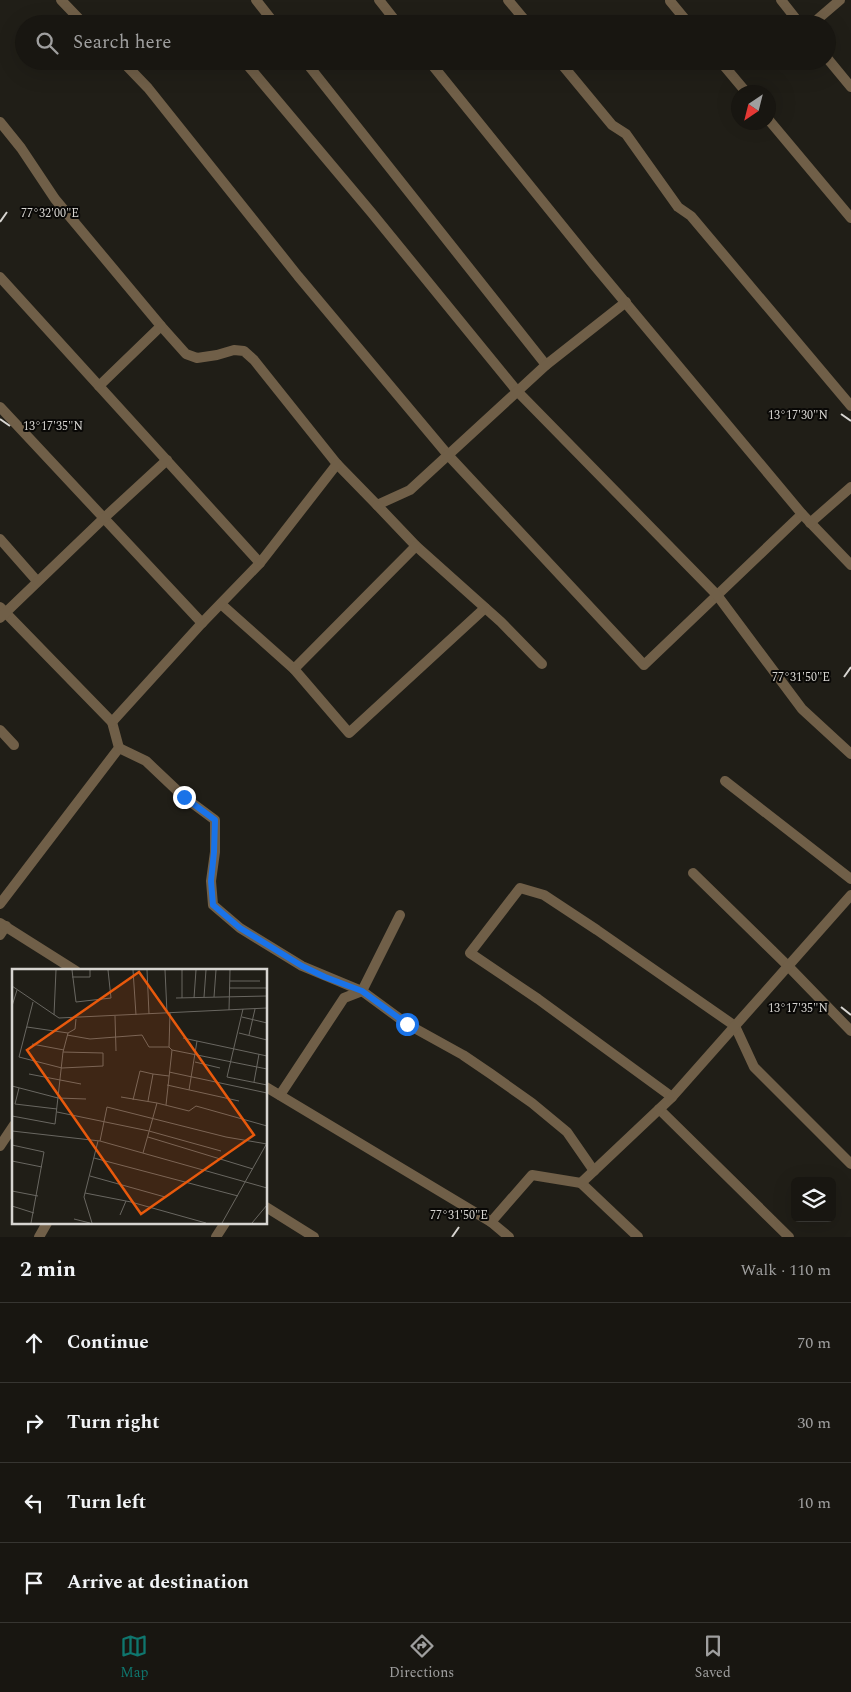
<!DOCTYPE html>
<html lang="en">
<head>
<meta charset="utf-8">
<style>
	body { margin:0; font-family:Spectral,serif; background:#211f1a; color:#f1f3f6 }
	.controls { position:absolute; right:15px; bottom:15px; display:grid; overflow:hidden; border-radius:8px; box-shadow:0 5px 20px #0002 }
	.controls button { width:45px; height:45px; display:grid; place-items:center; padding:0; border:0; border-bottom:1px solid #363531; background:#181611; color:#f1f3f6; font:25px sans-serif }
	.compass { position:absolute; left:731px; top:85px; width:45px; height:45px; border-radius:50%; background:#181611; box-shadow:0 5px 20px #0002; rotate:215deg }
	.stop { position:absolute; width:15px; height:15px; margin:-11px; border:4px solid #1a73e8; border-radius:50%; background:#fff }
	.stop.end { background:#1a73e8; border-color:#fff; box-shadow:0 1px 5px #0008 }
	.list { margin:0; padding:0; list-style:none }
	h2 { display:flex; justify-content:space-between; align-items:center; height:65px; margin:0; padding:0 20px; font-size:21px }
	h2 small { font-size:16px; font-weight:400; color:#9f9f9f }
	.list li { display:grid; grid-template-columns:32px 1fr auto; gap:15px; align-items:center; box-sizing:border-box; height:80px; padding:0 20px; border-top:1px solid #363531 }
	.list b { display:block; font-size:19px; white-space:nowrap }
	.list em { font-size:16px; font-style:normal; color:#9f9f9f }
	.icon { flex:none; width:28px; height:28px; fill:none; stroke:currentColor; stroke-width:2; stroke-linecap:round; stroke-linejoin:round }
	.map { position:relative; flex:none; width:851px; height:1237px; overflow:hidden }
	.search { position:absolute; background:#181611; box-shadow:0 5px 20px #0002; left:15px; right:15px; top:15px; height:55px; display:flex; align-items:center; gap:12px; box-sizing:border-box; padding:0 18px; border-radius:28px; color:#9f9f9f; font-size:19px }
	.sheet { height:385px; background:#181611 }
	nav { display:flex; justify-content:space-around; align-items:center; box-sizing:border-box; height:70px; border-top:1px solid #363531; background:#181611; font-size:14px; color:#9f9f9f }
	nav a { display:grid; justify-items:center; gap:2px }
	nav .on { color:#0f766e }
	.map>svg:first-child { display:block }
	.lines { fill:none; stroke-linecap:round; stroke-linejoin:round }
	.pedestrian { stroke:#705f48; stroke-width:10 }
	.minor { stroke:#705f48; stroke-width:10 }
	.tertiary { stroke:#705f48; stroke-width:10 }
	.route { stroke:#1a73e8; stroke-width:6 }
	.ticks { fill:none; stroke:#d7d5d1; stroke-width:2 }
	.inset-road { fill:none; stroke:#696761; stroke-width:1 }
	.view { fill:#e8590c; fill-opacity:0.15; stroke:#e8590c; stroke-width:2.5 }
	.inset-edge { fill:none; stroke:#d7d5d1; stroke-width:2.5 }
	.ticks-label { font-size:12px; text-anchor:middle; fill:#d7d5d1; stroke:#090806; stroke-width:4; stroke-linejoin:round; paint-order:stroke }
</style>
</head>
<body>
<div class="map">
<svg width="851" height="1237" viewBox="0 0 851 1237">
	<rect width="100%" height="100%" fill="#201e17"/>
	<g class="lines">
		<polyline class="pedestrian" points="812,24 840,0"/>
		<g class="minor">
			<polyline points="61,0 84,24"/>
			<polyline points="256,0 275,24"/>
			<polyline points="379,0 398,24"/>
			<polyline points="508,0 528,24"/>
			<polyline points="781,0 800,24"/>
			<polyline points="670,1 689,24"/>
			<polyline points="827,58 851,87"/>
			<polyline points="122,61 148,88 298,276 448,455 644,665 802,514"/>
			<polyline points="244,61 371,212 517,391 717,595 802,709 851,754"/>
			<polyline points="305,61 546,365"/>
			<polyline points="429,61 594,265 802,514 851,565"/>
			<polyline points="559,61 612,125 626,134 678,207 691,216 851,406"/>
			<polyline points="720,61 746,92"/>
			<polyline points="768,119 851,218"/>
			<polyline points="0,122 21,148 55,199 161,326 186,354 197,358 217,355 234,350 244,351 254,360 337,464 377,505 410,490 546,365 626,302"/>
			<polyline points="0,277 260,563"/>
			<polyline points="99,386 161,326"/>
			<polyline points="0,407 202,623"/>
			<polyline points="377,505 416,546 501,622 542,664"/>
			<polyline points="810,523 851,487"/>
			<polyline points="0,539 37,581"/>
			<polyline points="221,604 294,669 416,546"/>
			<polyline points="0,607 112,722 119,748 0,904"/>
			<polyline points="0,618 104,518 167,460"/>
			<polyline points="294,669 349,733 485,608"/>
			<polyline points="112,722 202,623 260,563 337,464"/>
			<polyline points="0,730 14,745"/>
			<polyline points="119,748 146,761 184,797 215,820 215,852 211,881 213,905 240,928 302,966 362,991 407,1024 463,1055 491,1074 532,1103 567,1132 594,1171"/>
			<polyline points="725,781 851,879"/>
			<polyline points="693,873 788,966 851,1031"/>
			<polyline points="0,935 6,926"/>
			<polyline points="280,1095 344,998 362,991 400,915"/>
			<polyline points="672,1097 538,999 470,953 520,888 544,895 597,930 735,1026 754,1067 851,1164"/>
			<polyline points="659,1109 789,1237"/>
			<polyline points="0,1146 14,1125"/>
			<polyline points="581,1183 638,1237"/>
			<polyline points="266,1207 314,1237"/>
			<polyline points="491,1222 532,1175 581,1183 672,1097 851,895"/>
			<polyline points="39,1237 47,1223"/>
			<polyline points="216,1237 225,1223"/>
		</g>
		<g class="tertiary">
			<polyline points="0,923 76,971"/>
			<polyline points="266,1087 491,1222 509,1237"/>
		</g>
	</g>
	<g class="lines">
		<polyline class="route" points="184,797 215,820 214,852 211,881 213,905 240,928 302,966 325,977 362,991 407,1024"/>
	</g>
	<path class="ticks" d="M0,222L7,212M841,414L851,421M0,419L10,426M844,677L851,667M841,1007L851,1015M452,1237L459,1227"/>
	<g transform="translate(12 969)">
		<rect width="255" height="255" fill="#201e17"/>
		<path class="inset-road" d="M60,1L64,33L99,29L96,1M121,1L124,46M135,1L137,45M153,1L155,44M170,1V29M60,8H78V1M218,12H248M0,17L47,49L255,39M217,19H255M192,28L194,1M202,28L204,1M164,29L255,27M182,29L184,1M21,33L7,88L50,99L91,97V84L51,83M0,37L5,21M231,40L215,108L255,116M217,41L218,1M42,46L44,1M103,47L104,82M230,48L255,54M15,58L56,64M227,64L255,71M55,66L78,70L130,66L137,78H157M237,66L243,40M171,69L255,87M20,75L52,81M160,81L255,100M183,93L208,99M157,103L255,124M17,105L69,115M242,113L247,85M155,116L227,132M0,117L46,129L74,130M7,119L3,135L45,140M177,121L185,72M109,128L145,134M121,131L128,102L141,105M136,132L141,105L157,107M154,136L160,81L157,78L158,44M45,143L137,162L209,182M0,147L43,155L51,83L56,64L63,60L64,50M0,162L88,172L255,219M136,168L241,200M88,172L95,138L214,168L255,175M0,176L32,183L19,254M131,184L145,134L177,142L184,137L255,157M82,189L226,227M0,192L30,198M78,207L153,228M0,222L26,227M73,224L114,232M0,237L22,244M108,246L114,232L119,233L194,254M62,250L78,254M80,254L72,228L86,172M210,254L255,174M240,254L255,236"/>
		<path class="view" d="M127,3L242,166L129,245L15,81Z"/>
		<rect width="255" height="255" class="inset-edge"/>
	</g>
	<g class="ticks-label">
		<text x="50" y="217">77°32'00"E</text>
		<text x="798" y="419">13°17'30"N</text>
		<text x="53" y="430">13°17'35"N</text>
		<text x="801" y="681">77°31'50"E</text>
		<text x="798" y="1012">13°17'35"N</text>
		<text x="459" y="1219">77°31'50"E</text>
	</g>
</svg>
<div class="controls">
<button><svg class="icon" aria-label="layers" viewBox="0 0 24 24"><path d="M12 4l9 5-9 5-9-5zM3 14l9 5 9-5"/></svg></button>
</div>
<svg class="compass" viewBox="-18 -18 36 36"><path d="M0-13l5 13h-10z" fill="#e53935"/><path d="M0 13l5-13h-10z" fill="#9f9f9f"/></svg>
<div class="stop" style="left:407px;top:1024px"></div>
<div class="stop end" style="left:184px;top:797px"></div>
<div class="search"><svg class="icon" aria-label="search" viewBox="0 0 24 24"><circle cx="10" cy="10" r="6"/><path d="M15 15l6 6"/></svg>Search here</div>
</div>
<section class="sheet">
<h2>2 min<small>Walk · 110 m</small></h2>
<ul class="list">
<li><svg class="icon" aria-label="ahead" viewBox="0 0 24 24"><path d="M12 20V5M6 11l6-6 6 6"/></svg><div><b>Continue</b></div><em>70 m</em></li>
<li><svg class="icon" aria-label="right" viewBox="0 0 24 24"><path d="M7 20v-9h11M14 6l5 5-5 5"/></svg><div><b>Turn right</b></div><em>30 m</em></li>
<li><svg class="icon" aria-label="left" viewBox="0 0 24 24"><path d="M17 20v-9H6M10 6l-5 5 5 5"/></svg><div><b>Turn left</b></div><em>10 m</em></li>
<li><svg class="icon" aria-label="arrive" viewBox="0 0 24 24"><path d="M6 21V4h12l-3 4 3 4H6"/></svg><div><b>Arrive at destination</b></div></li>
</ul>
</section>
<nav>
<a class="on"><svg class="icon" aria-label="map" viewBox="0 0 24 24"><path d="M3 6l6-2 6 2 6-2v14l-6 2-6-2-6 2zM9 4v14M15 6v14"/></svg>Map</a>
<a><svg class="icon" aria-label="directions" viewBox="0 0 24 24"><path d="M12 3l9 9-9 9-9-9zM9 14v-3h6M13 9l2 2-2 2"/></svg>Directions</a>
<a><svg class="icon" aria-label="saved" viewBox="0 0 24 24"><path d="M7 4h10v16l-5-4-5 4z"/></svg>Saved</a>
</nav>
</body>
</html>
